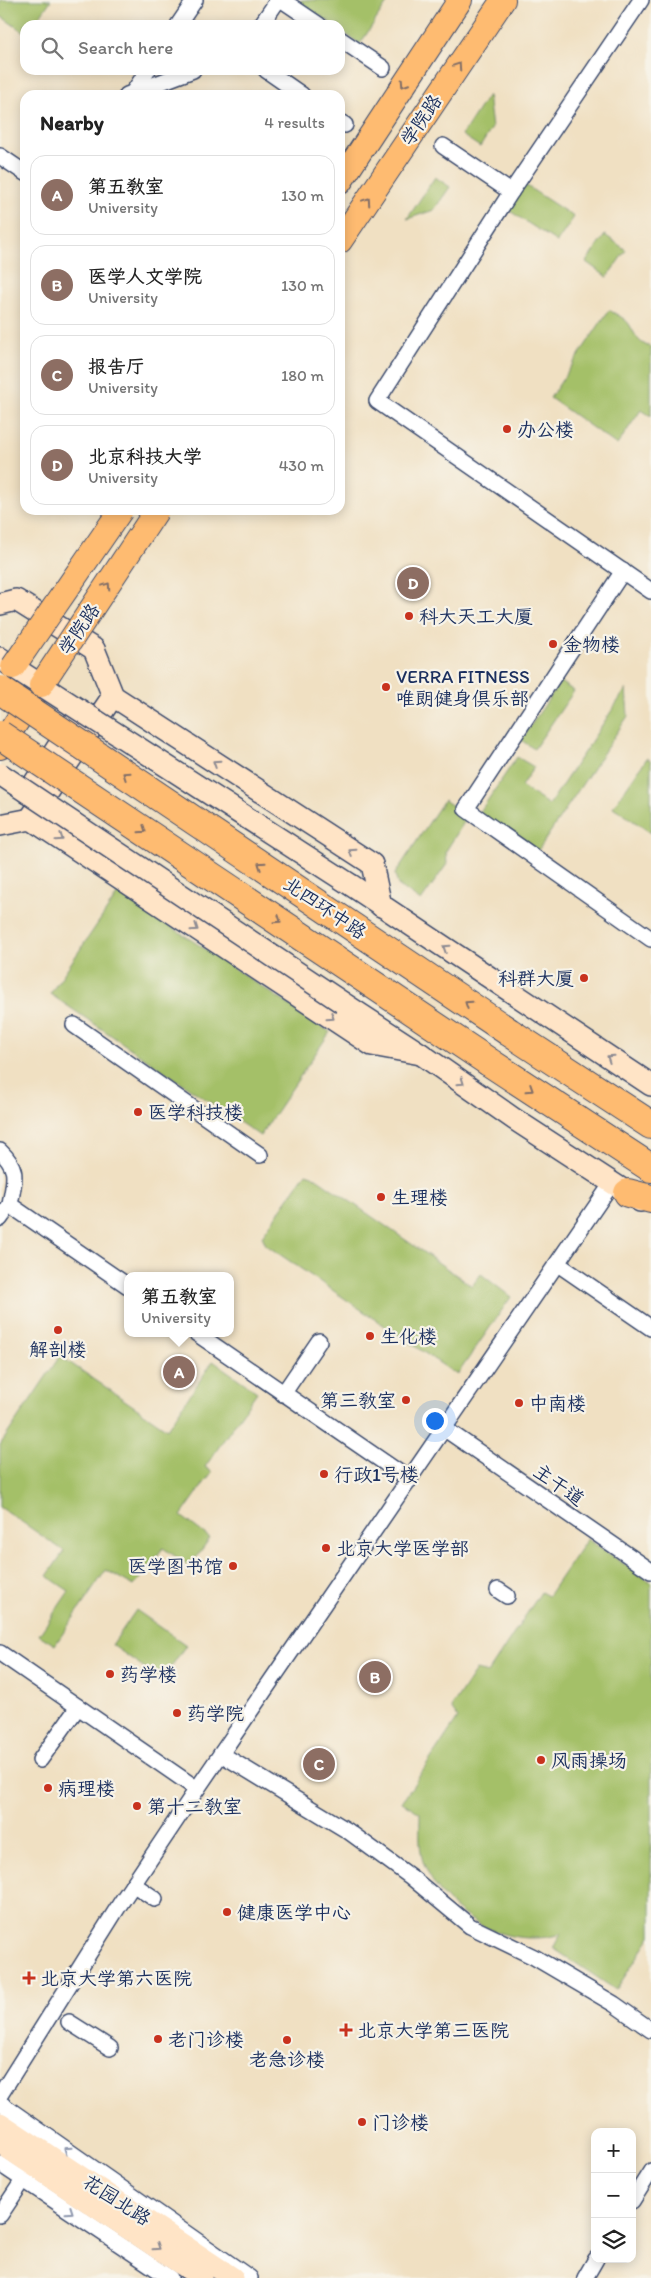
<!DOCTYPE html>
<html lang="en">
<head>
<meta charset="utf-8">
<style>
	body { margin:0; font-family:Itim,"LXGW WenKai TC",sans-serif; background:#f6f6f6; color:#222 }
	.controls { position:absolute; right:15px; bottom:15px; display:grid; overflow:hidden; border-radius:10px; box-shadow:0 2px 12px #0003 }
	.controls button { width:45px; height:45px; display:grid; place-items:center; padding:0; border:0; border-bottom:1px solid #e0e0e0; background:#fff; color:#222; font:25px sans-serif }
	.you { position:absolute; left:434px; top:1420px; width:18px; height:18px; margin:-12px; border:4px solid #fff; border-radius:50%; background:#1a73e8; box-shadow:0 0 0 8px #1a73e833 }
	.badge { display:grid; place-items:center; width:32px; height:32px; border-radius:50%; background:#ea580c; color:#fff; font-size:16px; font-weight:700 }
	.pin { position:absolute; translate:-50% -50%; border:2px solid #fff; box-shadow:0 1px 5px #0006 }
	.popup { position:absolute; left:124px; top:1272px; width:110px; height:65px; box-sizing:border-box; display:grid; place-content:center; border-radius:10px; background:#fff; filter:drop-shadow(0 1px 4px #0005); font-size:16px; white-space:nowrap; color:#767676 }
	.popup b { font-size:19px; color:#222 }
	.popup::after { content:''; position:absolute; left:50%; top:100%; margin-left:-10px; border:10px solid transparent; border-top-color:#fff }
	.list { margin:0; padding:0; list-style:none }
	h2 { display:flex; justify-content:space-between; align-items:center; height:65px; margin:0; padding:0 20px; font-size:21px }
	h2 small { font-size:16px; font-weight:400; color:#767676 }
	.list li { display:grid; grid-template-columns:32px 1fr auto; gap:15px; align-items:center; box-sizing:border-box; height:80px; margin:0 10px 10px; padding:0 10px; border:1px solid #e0e0e0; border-radius:15px }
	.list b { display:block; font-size:19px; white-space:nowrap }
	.list p { margin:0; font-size:16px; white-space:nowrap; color:#767676 }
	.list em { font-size:16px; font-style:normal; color:#767676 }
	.icon { flex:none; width:28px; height:28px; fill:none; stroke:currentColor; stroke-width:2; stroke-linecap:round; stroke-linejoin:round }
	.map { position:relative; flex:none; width:651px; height:2278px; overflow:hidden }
	.search { position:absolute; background:#fff; box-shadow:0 2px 12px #0003; left:20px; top:20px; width:325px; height:55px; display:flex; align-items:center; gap:12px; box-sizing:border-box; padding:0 18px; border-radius:15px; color:#767676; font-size:19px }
	.panel { position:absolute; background:#fff; box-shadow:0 2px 12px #0003; left:20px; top:90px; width:325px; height:425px; border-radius:15px }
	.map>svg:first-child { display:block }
	.green { fill:#a4c067; stroke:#607862 }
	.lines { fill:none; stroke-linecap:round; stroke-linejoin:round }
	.street-casing { stroke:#3b4a6d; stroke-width:18 }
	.secondary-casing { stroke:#3b4a6d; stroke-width:24 }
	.primary-casing { stroke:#3b4a6d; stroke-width:26 }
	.highway-casing { stroke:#3b4a6d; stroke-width:30 }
	.street { stroke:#fff; stroke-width:15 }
	.secondary { stroke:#ffe4c6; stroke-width:21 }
	.primary { stroke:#febb71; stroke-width:24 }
	.highway { stroke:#febb71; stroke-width:28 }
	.secondary-bridge-casing { stroke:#3b4a6d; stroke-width:24; stroke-linecap:butt }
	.primary-bridge-casing { stroke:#3b4a6d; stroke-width:26; stroke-linecap:butt }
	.highway-bridge-casing { stroke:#3b4a6d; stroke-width:30; stroke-linecap:butt }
	.secondary-bridge { stroke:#ffe4c6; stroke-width:21 }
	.primary-bridge { stroke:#febb71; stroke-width:24 }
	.highway-bridge { stroke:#febb71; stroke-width:28 }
	.oneway { stroke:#816e67 }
	.oneway2 { stroke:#8d8a92 }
	.oneway3 { stroke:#8d97ae }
	.poi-dot { fill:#c8321e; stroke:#f7f3e8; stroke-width:2 }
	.labels { text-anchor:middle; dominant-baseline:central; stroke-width:4.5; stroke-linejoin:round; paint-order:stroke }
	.street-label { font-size:19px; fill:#1b2f5e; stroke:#f7f3e8 }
	.poi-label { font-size:19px; fill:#1b2f5e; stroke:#f7f3e8; text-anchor:start }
</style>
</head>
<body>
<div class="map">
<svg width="651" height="2278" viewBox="0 0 651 2278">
	<rect width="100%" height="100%" fill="#f7f3e8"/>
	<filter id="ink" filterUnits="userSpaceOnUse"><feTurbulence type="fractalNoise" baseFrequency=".02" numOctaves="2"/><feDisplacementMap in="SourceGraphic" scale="10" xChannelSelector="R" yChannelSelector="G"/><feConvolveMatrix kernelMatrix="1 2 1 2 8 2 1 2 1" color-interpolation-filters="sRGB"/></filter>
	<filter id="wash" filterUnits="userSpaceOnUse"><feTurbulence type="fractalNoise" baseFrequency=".0096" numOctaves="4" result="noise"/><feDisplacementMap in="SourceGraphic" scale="20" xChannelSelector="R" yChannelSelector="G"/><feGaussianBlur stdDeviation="1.12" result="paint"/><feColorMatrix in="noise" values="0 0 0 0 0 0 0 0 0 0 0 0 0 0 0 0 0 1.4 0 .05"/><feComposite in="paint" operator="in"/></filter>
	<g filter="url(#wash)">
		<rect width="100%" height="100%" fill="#f0e0c2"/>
		<g class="green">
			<polygon points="0,0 51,0 34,25 25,25 25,33 2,17 0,20"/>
			<polygon points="301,0 389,0 360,44 340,30 340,25 333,25 301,3"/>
			<polygon points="488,95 492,128 480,147 462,135"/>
			<polygon points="435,177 450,187 434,210 407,219"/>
			<polygon points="519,181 574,217 557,242 502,206"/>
			<polygon points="605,235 626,250 607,277 586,262"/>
			<path d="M609,310C615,314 625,318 629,324C636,335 637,343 651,347V416L641,410L617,445L550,398Z"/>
			<polygon points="560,682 574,691 534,749 521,740"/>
			<polygon points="626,689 628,716 537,852 479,813 517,757 534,767 521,786 549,805"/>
			<polygon points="647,758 651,761 651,833 613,807"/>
			<polygon points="444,800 468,816 446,851 447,864 421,901 398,885 395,874"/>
			<polygon points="119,892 330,1032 260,1136 50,994"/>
			<polygon points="306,1173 312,1175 472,1286 481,1274 511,1297 457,1375 266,1245 262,1236"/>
			<polygon points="60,1356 167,1429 213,1361 257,1392 205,1467 212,1472 181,1516 210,1538 190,1566 163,1548 134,1586 106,1570 55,1645 39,1635 69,1591 47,1576 64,1551 0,1507 0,1445"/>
			<path d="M587,1539L651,1582V1936L616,1990L553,1948L561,1934C507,1950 447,1917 425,1867C418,1851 420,1830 420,1813L402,1802L458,1718L451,1708L476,1670L488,1673L541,1592L548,1596Z"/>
			<polygon points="136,1610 186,1645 162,1680 112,1645"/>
		</g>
	</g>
	<g filter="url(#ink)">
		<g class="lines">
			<g class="street-casing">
				<g id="street">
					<polyline points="282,0 319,25"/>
					<polyline points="641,0 511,192 377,401 651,591"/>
					<polyline points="178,25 195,0"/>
					<polyline points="261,25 278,0"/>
					<polyline points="340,39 383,68"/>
					<polyline points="266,70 302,95"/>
					<polyline points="134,91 148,70"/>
					<polyline points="127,95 193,70"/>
					<polyline points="340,122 345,125"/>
					<polyline points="443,146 511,192"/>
					<polyline points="0,156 25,173"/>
					<polyline points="623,571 466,809 651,939"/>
					<polyline points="74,1025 260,1155"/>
					<path d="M0,1151C20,1170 14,1179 10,1205"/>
					<polyline points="0,1219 10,1205 128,1286"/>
					<polyline points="558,1264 651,1328"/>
					<polyline points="196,1333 410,1480"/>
					<polyline points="283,1394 319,1341"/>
					<polyline points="445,1429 651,1571"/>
					<polyline points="498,1590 507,1596"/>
					<polyline points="0,1653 197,1789"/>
					<polyline points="221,1754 348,1831 411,1877 470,1926 534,1957 614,2004 651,2030"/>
					<polyline points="40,1760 78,1707"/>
					<polyline points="133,1884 155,1899"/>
					<polyline points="69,2022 110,2048"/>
					<polyline points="0,2095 120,1904 197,1789 612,1183"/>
					<polyline points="0,2103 250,2278"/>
					<polyline points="0,2164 170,2278"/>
					<polyline points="632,2201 651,2171"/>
					<polyline points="0,2215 28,2173"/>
					<polyline points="585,2278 596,2259"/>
				</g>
			</g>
			<g class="secondary-casing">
				<g id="secondary">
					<polyline points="0,604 16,600 94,649 113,696 372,864 381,906"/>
					<polyline points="0,658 13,667"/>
					<polyline points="28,793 81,711"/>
					<polyline points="32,816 113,696"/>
					<polyline points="0,825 31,819 372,1045 421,1054"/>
					<polyline points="351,885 651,1085"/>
					<polyline points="343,1003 421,1054 514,1119 640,1201"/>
					<polyline points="0,2123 233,2278"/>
					<polyline points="0,2143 202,2278"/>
				</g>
			</g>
			<g class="primary-casing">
				<g id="primary">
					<polyline points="340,182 460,0"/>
					<polyline points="340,241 503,0"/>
					<polyline points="0,747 41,685"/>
				</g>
			</g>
			<g class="highway-casing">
				<g id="highway">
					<polyline points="509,1032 651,1125"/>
					<polyline points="489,1062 651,1168"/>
					<polyline points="628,1193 651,1199"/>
				</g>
			</g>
			<use href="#street" class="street"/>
			<use href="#secondary" class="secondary"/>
			<use href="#primary" class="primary"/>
			<use href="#highway" class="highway"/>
			<g class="secondary-bridge-casing">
				<g id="secondary-bridge">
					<polyline points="13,667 351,885"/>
					<polyline points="0,774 343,1003"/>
				</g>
			</g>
			<g class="primary-bridge-casing">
				<g id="primary-bridge">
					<polyline points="13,667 121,510"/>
					<polyline points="41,685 157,510"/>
				</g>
			</g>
			<g class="highway-bridge-casing">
				<g id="highway-bridge">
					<polyline points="0,690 509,1032"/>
					<polyline points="0,735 489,1062"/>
				</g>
			</g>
			<use href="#secondary-bridge" class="secondary-bridge"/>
			<use href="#primary-bridge" class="primary-bridge"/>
			<use href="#highway-bridge" class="highway-bridge"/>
		</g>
		<defs><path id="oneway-chevron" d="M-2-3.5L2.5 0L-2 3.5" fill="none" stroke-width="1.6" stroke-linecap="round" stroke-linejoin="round" transform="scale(1.25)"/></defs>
		<g class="oneway">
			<use href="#oneway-chevron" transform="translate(458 66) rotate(-56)"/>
			<use href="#oneway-chevron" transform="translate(404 84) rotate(123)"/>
			<use href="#oneway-chevron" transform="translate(367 201) rotate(-56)"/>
			<use href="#oneway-chevron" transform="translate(107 586) rotate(-56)"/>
			<use href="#oneway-chevron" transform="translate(126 775) rotate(-146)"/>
			<use href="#oneway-chevron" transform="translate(143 830) rotate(34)"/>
			<use href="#oneway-chevron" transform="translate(261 865) rotate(-146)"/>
			<use href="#oneway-chevron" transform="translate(278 920) rotate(34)"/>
			<use href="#oneway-chevron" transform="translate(468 1004) rotate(-146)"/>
			<use href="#oneway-chevron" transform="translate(530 1089) rotate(33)"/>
		</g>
		<g class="oneway2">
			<use href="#oneway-chevron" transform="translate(216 763) rotate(-147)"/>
			<use href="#oneway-chevron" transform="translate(60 838) rotate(34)"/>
			<use href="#oneway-chevron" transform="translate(352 852) rotate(-147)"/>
			<use href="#oneway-chevron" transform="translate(195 928) rotate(34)"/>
			<use href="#oneway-chevron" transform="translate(446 948) rotate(-147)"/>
			<use href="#oneway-chevron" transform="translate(331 1017) rotate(34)"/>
			<use href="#oneway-chevron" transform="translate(610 1058) rotate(-146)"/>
			<use href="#oneway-chevron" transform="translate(461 1082) rotate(35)"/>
			<use href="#oneway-chevron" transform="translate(157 2247) rotate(34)"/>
		</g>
		<g class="oneway3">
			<use href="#oneway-chevron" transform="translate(67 2150) rotate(-145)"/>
			<use href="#oneway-chevron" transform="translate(70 2211) rotate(34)"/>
		</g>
	</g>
	<g class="poi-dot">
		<circle cx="507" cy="429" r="5"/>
		<circle cx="409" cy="616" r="5"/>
		<circle cx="553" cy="644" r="5"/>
		<circle cx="386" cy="687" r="5"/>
		<circle cx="584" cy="978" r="5"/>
		<circle cx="138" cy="1112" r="5"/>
		<circle cx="381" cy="1197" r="5"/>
		<circle cx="58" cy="1330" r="5"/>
		<circle cx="370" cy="1336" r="5"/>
		<circle cx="406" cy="1400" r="5"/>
		<circle cx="519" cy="1403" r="5"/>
		<circle cx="324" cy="1474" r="5"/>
		<circle cx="326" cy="1548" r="5"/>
		<circle cx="233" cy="1566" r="5"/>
		<circle cx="110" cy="1674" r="5"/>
		<circle cx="177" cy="1713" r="5"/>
		<circle cx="541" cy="1760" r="5"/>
		<circle cx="48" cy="1788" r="5"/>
		<circle cx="137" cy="1806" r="5"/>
		<circle cx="227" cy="1912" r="5"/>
		<path d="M26.5 1970.5h5v5h5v5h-5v5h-5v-5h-5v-5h5z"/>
		<path d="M343.5 2022.5h5v5h5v5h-5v5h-5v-5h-5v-5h5z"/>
		<circle cx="158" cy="2039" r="5"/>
		<circle cx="287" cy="2040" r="5"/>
		<circle cx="362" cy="2122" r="5"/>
	</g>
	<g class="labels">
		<g class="street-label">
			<text transform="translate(421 120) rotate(-56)">学院路</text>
			<text transform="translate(79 629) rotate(-56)">学院路</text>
			<text transform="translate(325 908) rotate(34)">北四环中路</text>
			<text transform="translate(559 1485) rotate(35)">主干道</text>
			<text transform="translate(117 2200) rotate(33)">花园北路</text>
		</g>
		<g class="poi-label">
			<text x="517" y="429">办公楼</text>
			<text x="419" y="616">科大天工大厦</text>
			<text x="563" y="644">金物楼</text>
			<text x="396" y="676">VERRA FITNESS<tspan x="396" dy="22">唯朗健身俱乐部</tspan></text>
			<text x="574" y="978" text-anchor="end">科群大厦</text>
			<text x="148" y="1112">医学科技楼</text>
			<text x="391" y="1197">生理楼</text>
			<text x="380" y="1336">生化楼</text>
			<text x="58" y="1349" text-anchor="middle">解剖楼</text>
			<text x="396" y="1400" text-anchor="end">第三教室</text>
			<text x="529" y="1403">中南楼</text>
			<text x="334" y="1474">行政1号楼</text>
			<text x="336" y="1548">北京大学医学部</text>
			<text x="223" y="1566" text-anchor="end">医学图书馆</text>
			<text x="120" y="1674">药学楼</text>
			<text x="187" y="1713">药学院</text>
			<text x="551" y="1760">风雨操场</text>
			<text x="58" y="1788">病理楼</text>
			<text x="147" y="1806">第十二教室</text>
			<text x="237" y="1912">健康医学中心</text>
			<text x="40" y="1978">北京大学第六医院</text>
			<text x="357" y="2030">北京大学第三医院</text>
			<text x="168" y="2039">老门诊楼</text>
			<text x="287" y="2059" text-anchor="middle">老急诊楼</text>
			<text x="372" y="2122">门诊楼</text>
		</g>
	</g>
</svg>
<div class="controls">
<button>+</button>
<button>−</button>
<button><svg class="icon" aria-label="layers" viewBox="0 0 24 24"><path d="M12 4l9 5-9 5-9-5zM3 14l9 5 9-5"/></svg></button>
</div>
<div class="you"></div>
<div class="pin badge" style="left:179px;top:1372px;background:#8d6e63">A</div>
<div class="popup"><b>第五教室</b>University</div>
<div class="pin badge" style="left:375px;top:1677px;background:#8d6e63">B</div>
<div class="pin badge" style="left:319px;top:1764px;background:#8d6e63">C</div>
<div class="pin badge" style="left:413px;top:583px;background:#8d6e63">D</div>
<div class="search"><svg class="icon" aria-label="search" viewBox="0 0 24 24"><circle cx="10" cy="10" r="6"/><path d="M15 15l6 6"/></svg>Search here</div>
<section class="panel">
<h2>Nearby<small>4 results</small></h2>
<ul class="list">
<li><span class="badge" style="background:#8d6e63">A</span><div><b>第五教室</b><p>University</p></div><em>130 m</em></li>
<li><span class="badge" style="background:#8d6e63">B</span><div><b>医学人文学院</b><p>University</p></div><em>130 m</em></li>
<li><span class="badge" style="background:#8d6e63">C</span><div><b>报告厅</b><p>University</p></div><em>180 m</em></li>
<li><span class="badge" style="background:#8d6e63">D</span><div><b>北京科技大学</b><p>University</p></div><em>430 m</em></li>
</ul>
</section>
</div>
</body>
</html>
